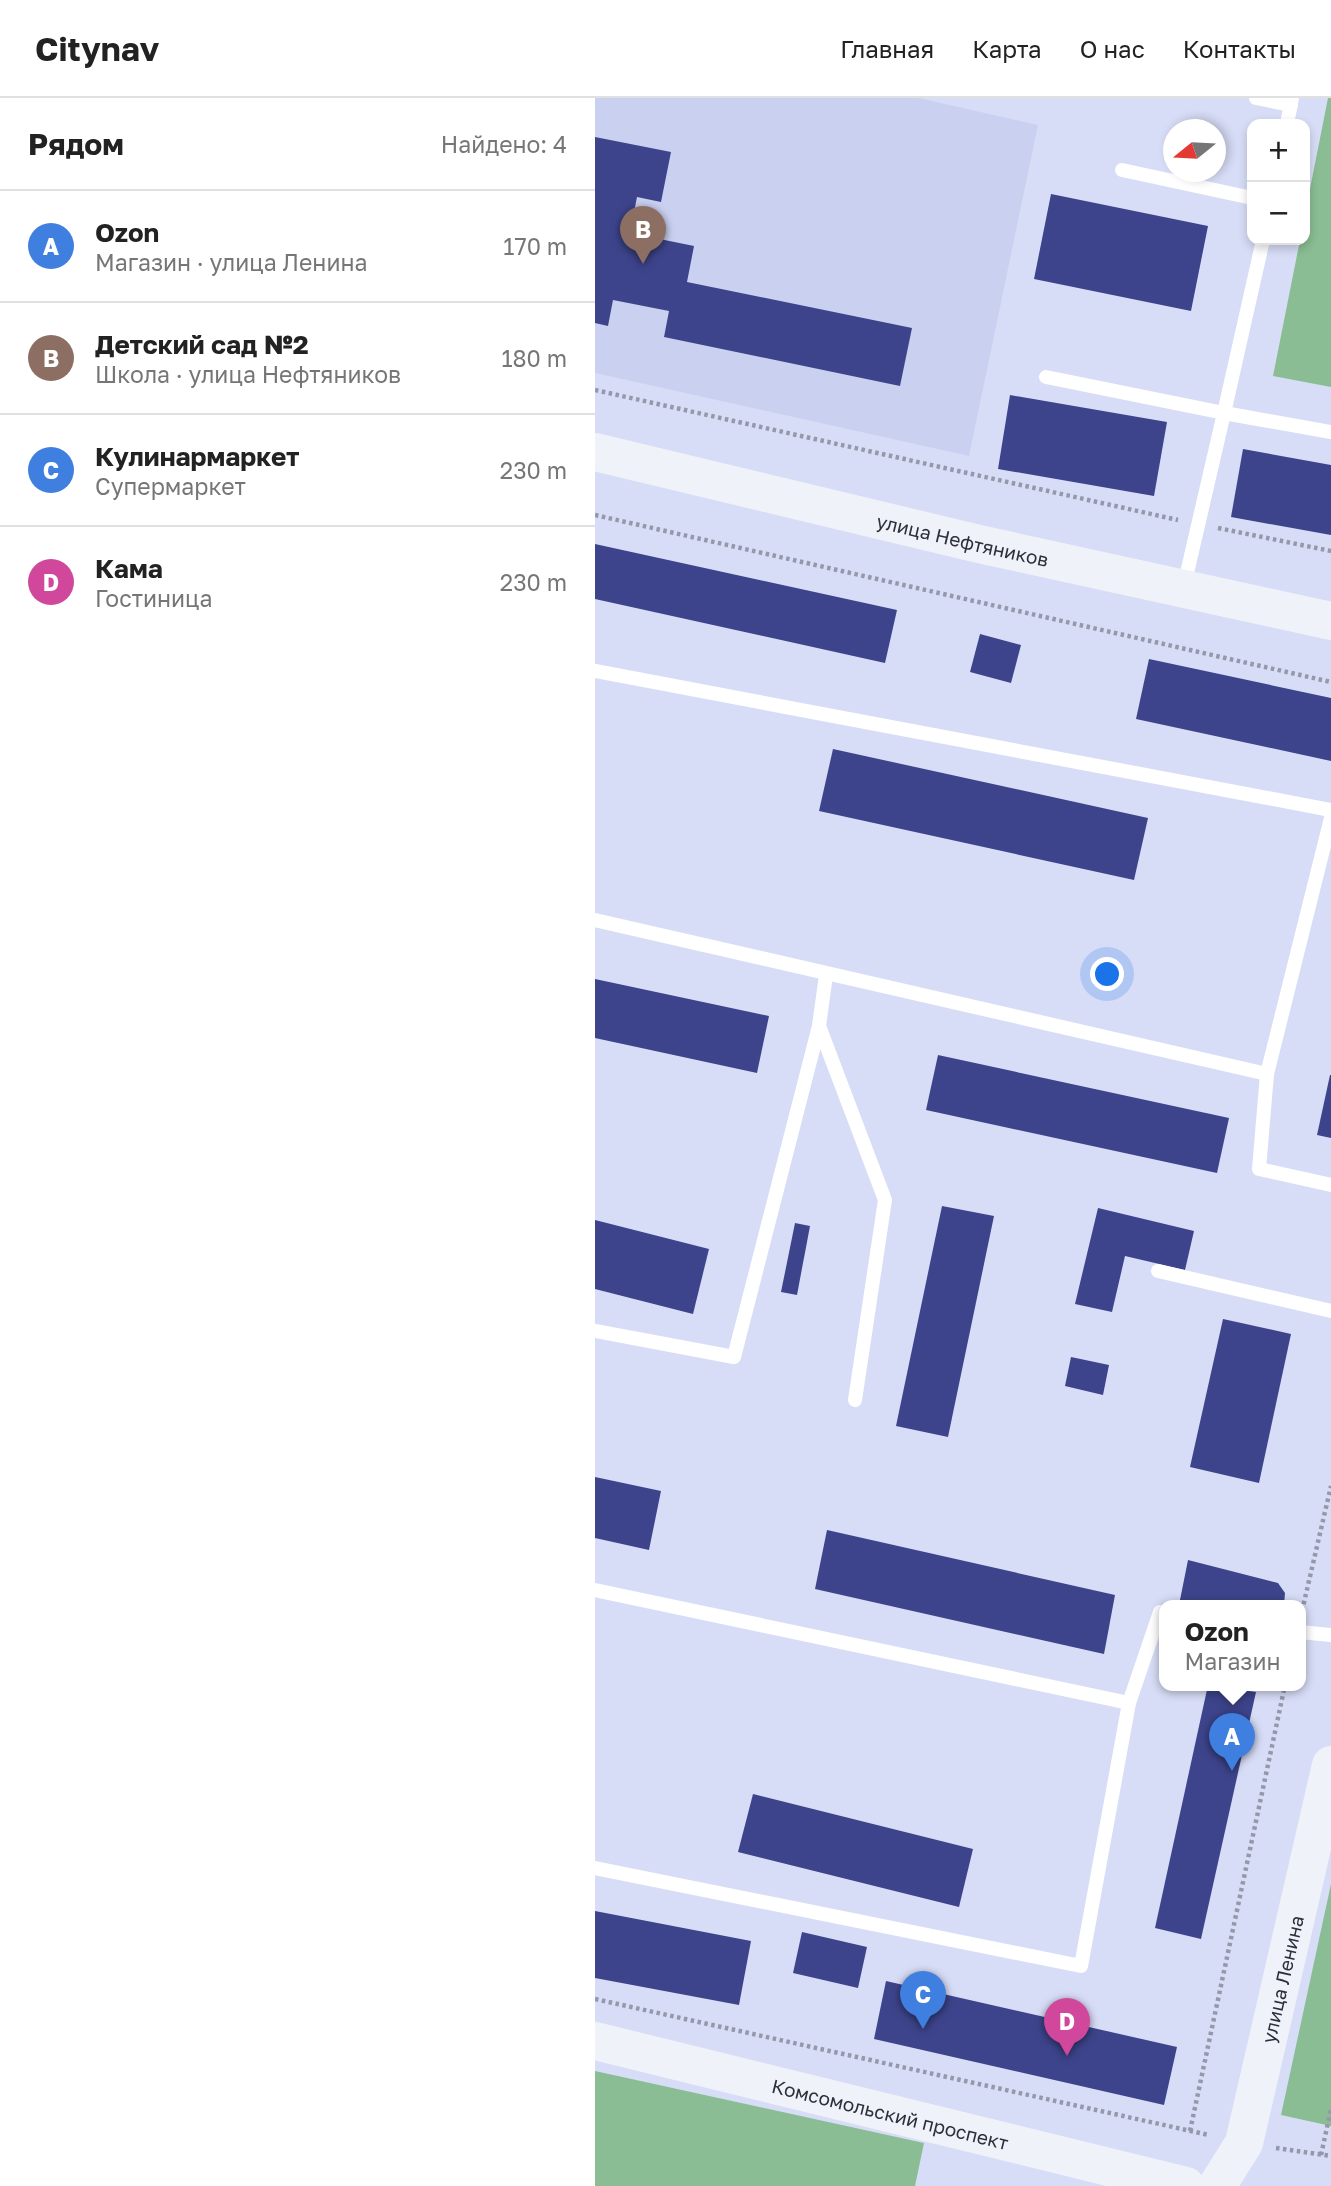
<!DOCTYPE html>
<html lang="ru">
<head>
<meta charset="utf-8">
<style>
	body { margin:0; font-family:"Golos Text",sans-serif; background:#f6f6f6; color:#222 }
	.controls { position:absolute; right:21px; top:21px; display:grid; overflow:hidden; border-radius:14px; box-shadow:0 4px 10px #0003 }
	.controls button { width:63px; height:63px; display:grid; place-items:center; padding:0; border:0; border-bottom:2px solid #e0e0e0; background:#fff; color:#222; font:35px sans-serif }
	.compass { position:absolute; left:568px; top:21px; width:63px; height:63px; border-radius:50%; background:#fff; box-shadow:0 4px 10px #0003; rotate:252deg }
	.you { position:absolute; left:513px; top:877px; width:24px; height:24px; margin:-18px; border:5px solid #fff; border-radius:50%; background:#1a73e8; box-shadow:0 0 0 10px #1a73e833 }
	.badge { display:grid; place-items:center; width:46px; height:46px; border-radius:50%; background:#12843c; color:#fff; font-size:23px; font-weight:700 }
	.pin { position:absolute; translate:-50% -58px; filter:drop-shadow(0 2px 4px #0008) }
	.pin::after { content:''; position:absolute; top:37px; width:24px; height:21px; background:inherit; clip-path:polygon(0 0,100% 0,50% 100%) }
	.popup { position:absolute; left:564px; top:1502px; width:147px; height:91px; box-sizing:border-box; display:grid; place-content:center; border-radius:14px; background:#fff; filter:drop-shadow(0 2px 5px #0005); font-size:23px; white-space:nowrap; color:#767676 }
	.popup b { font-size:26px; color:#222 }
	.popup::after { content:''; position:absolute; left:50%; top:100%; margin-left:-14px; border:14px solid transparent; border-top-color:#fff }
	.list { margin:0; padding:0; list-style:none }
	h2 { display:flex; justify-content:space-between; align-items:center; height:91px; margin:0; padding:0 28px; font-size:30px }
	h2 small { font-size:23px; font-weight:400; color:#767676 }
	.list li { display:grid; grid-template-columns:46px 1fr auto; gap:21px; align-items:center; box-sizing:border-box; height:112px; padding:0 28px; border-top:2px solid #e0e0e0 }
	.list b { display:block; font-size:26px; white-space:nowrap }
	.list p { margin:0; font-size:23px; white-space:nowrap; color:#767676 }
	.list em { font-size:23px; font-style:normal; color:#767676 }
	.map { position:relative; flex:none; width:736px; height:2088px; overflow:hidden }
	header { display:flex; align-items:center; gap:42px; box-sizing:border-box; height:98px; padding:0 35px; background:#fff; border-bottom:2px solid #e0e0e0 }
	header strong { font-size:33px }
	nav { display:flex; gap:38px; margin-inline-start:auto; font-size:24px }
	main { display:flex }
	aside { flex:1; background:#fff }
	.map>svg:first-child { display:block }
	.built { fill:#cad1f0 }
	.green { fill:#8abd93 }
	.building { fill:#3d448b }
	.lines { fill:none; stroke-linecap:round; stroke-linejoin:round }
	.path { stroke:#9498ab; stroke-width:4.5; stroke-dasharray:3.5 3.5; stroke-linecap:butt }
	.lane { stroke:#fff; stroke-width:14 }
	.secondary { stroke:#f0f2f9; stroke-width:38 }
	.labels { text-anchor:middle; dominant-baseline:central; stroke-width:7; stroke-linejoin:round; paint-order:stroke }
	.street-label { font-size:19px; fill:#2d2f39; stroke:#fff }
</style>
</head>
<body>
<header>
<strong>Citynav</strong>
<nav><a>Главная</a><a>Карта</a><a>О нас</a><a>Контакты</a></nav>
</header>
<main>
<aside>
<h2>Рядом<small>Найдено: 4</small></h2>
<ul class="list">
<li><span class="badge" style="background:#3f7fe0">A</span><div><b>Ozon</b><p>Магазин · улица Ленина</p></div><em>170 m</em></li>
<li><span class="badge" style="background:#8d6e63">B</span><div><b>Детский сад №2</b><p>Школа · улица Нефтяников</p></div><em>180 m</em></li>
<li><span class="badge" style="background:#3f7fe0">C</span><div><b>Кулинармаркет</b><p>Супермаркет</p></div><em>230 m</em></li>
<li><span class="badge" style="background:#d1479c">D</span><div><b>Кама</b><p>Гостиница</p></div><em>230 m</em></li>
</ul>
</aside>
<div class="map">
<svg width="736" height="2088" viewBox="0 0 736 2088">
	<rect width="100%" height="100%" fill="#d8ddf7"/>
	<polygon class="built" points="0,0 324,0 443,27 374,358 0,275"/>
	<g class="green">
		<polygon points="733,0 736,0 736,289 678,278 705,142 710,142 710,116"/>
		<polygon points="736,1786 736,2028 686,2017"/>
		<polygon points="0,1973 329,2045 320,2088 0,2088"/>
	</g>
	<g class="building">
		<polygon points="0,39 76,54 66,104 42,99 35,135 99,148 92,184 317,230 305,288 69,239 74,213 18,202 13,228 0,225"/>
		<polygon points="456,96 613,128 596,213 439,181"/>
		<polygon points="415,297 572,324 559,398 403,371"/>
		<polygon points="648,351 736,367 736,437 636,419"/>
		<polygon points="0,446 302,512 290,565 0,501"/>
		<polygon points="385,536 426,547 416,585 375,574"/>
		<polygon points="554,561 736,600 736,663 541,621"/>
		<polygon points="238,651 553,720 539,782 224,713"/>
		<polygon points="0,881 174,918 162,975 0,940"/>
		<polygon points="343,957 634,1020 622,1075 331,1012"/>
		<polygon points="735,977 736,977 736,1040 722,1037"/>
		<polygon points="347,1108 399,1118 353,1339 301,1328"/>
		<polygon points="503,1110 599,1133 590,1172 530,1158 517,1214 480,1206"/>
		<polygon points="0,1122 114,1151 98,1216 0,1191"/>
		<polygon points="200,1125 215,1128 202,1197 186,1194"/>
		<polygon points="628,1221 696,1236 664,1385 595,1369"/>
		<polygon points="476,1259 514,1267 508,1297 470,1288"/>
		<polygon points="0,1379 66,1393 54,1452 0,1440"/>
		<polygon points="232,1432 520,1497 509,1556 220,1491"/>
		<polygon points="593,1462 683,1485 690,1495 689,1507 584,1507"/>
		<polygon points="613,1587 661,1594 606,1841 560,1830"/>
		<polygon points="158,1696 378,1751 364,1809 143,1754"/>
		<polygon points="0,1813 156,1843 144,1907 0,1880"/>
		<polygon points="207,1834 272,1849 263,1890 198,1875"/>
		<polygon points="291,1883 582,1949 569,2007 279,1941"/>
	</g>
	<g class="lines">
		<g class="path">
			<polyline points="0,292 583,422"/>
			<polyline points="0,417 736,584"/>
			<polyline points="623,430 736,453"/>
			<polyline points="707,1513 736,1388"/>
			<polyline points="0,1901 614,2037"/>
			<polyline points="595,2033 690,1587"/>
			<polyline points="681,2050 736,2058"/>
			<polyline points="726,2057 736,2011"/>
		</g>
		<g class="lane">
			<polyline points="661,0 696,7"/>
			<polyline points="692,26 697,0"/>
			<polyline points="527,72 657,100"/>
			<polyline points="451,279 629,315 668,142"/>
			<polyline points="589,488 629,315 736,334"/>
			<polyline points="0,573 736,712"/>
			<polyline points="736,720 672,976 664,1071 736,1087"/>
			<polyline points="0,822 672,976"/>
			<polyline points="224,928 290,1102 260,1302"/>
			<polyline points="563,1173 736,1213"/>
			<polyline points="0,1233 139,1259 224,928 231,877"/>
			<polyline points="0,1492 534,1605"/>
			<polyline points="705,1534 736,1537"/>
			<polyline points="0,1770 486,1868 534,1605 565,1514 569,1514"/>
		</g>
		<g class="secondary">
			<path id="s1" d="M0,354L384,446L736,523"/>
			<path id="s2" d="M0,1943L591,2088"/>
			<path id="s3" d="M622,2088L649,2045L736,1667"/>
		</g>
	</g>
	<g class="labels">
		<g class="street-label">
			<text stroke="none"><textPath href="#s1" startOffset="378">улица Нефтяников</textPath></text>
			<text stroke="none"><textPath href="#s3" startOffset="219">улица Ленина</textPath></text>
			<text stroke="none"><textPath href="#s2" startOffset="304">Комсомольский проспект</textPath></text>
		</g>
	</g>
</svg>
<div class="controls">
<button>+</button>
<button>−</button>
</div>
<svg class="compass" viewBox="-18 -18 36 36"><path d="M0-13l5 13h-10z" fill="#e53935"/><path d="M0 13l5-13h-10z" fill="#767676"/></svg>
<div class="you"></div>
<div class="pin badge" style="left:637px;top:1673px;background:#3f7fe0">A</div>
<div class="popup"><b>Ozon</b>Магазин</div>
<div class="pin badge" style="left:48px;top:166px;background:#8d6e63">B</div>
<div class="pin badge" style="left:328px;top:1931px;background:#3f7fe0">C</div>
<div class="pin badge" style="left:472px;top:1958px;background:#d1479c">D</div>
</div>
</main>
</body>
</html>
